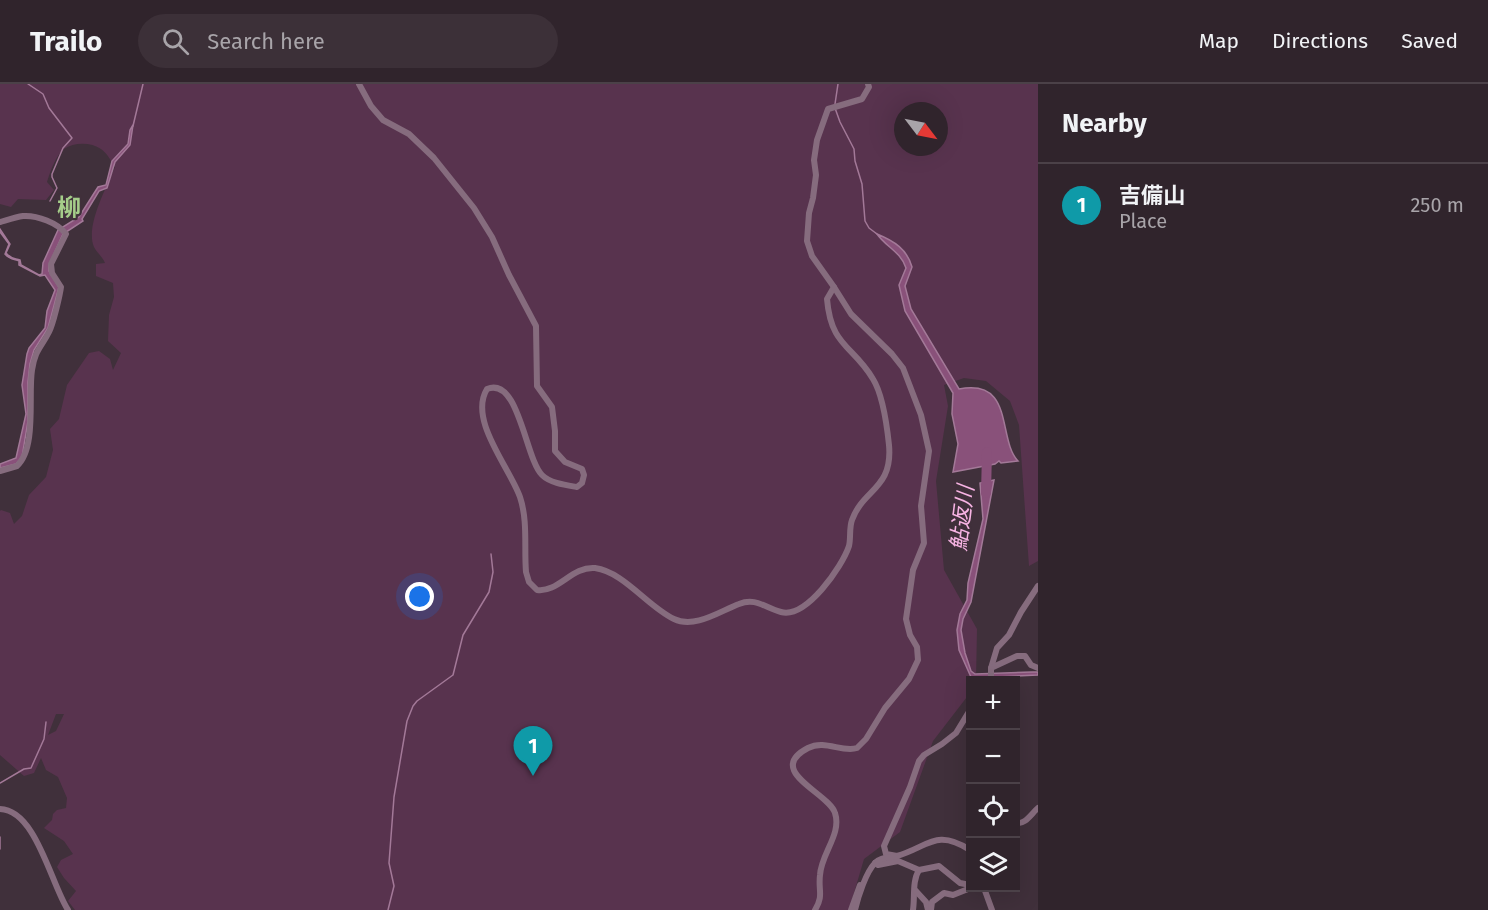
<!DOCTYPE html>
<html lang="en">
<head>
<meta charset="utf-8">
<style>
	body { margin:0; font-family:"Fira Sans","Noto Sans JP",sans-serif; background:#3c3038; color:#f1f3f6 }
	.controls { position:absolute; right:18px; bottom:18px; display:grid; overflow:hidden; border-radius:0px; box-shadow:0 6px 24px #0002 }
	.controls button { width:54px; height:54px; display:grid; place-items:center; padding:0; border:0; border-bottom:2px solid #4b4148; background:#30242c; color:#f1f3f6; font:30px sans-serif }
	.compass { position:absolute; left:894px; top:18px; width:54px; height:54px; border-radius:50%; background:#30242c; box-shadow:0 6px 24px #0002; rotate:122deg }
	.you { position:absolute; left:420px; top:513px; width:21px; height:21px; margin:-15px; border:4px solid #fff; border-radius:50%; background:#1a73e8; box-shadow:0 0 0 9px #1a73e833 }
	.badge { display:grid; place-items:center; width:39px; height:39px; border-radius:50%; background:#d6ab8b; color:#fff; font-size:20px; font-weight:700 }
	.pin { position:absolute; translate:-50% -50px; filter:drop-shadow(0 2px 3px #0008) }
	.pin::after { content:''; position:absolute; top:32px; width:21px; height:18px; background:inherit; clip-path:polygon(0 0,100% 0,50% 100%) }
	.list { margin:0; padding:0; list-style:none }
	h2 { display:flex; justify-content:space-between; align-items:center; height:78px; margin:0; padding:0 24px; font-size:26px }
	h2 small { font-size:20px; font-weight:400; color:#a8a4a9 }
	.list li { display:grid; grid-template-columns:39px 1fr auto; gap:18px; align-items:center; box-sizing:border-box; height:84px; padding:0 24px; border-top:2px solid #4b4148 }
	.list b { display:block; font-size:22px; white-space:nowrap }
	.list p { margin:0; font-size:20px; white-space:nowrap; color:#a8a4a9 }
	.list em { font-size:20px; font-style:normal; color:#a8a4a9 }
	.icon { flex:none; width:33px; height:33px; fill:none; stroke:currentColor; stroke-width:2; stroke-linecap:round; stroke-linejoin:round }
	.map { position:relative; flex:none; width:1038px; height:826px; overflow:hidden }
	header { display:flex; align-items:center; gap:36px; box-sizing:border-box; height:84px; padding:0 30px; background:#30242c; border-bottom:2px solid #4b4148 }
	header strong { font-size:28px }
	nav { display:flex; gap:33px; margin-inline-start:auto; font-size:21px }
	.search { width:420px; height:54px; background:#3c3038; display:flex; align-items:center; gap:15px; box-sizing:border-box; padding:0 21px; border-radius:33px; color:#a8a4a9; font-size:22px }
	main { display:flex }
	aside { flex:1; background:#30242c }
	.map>svg:first-child { display:block }
	.green { fill:#58334e; fill-rule:evenodd }
	.water { fill:#89517a; stroke:#a37998; stroke-width:1.5 }
	.lines { fill:none; stroke-linecap:round; stroke-linejoin:round }
	.stream { stroke:#a37998; stroke-width:1.5 }
	.river { stroke:#89517a; stroke-width:10 }
	.street { stroke:#866c7e; stroke-width:6 }
	.labels { text-anchor:middle; dominant-baseline:central; stroke-width:4.5; stroke-linejoin:round; paint-order:stroke }
	.water-label { font-size:22px; font-style:italic; fill:#f7b3e3; stroke:#40303b }
	.quarter-label { font-size:24px; font-weight:bold; fill:#a5cd8a; stroke:#40303b }
</style>
</head>
<body>
<header>
<strong>Trailo</strong>
<div class="search"><svg class="icon" aria-label="search" viewBox="0 0 24 24"><circle cx="10" cy="10" r="6"/><path d="M15 15l6 6"/></svg>Search here</div>
<nav><a>Map</a><a>Directions</a><a>Saved</a></nav>
</header>
<main>
<div class="map">
<svg width="1038" height="826" viewBox="0 0 1038 826">
	<rect width="100%" height="100%" fill="#40303b"/>
	<path class="green" d="M0,0H1038V477L1029,482L1019,341L1010,317L986,297L964,294L944,301L948,322L936,397L944,486L977,545L976,596H970V609L933,657L900,748L864,775L849,826H75L68,817L76,807L64,794L57,783L61,776L73,770L64,757L44,744L52,736L53,730L57,726L66,724L67,714L58,693L46,686L41,674L34,689L24,692L0,671V427L1,426L10,429L14,440L22,432L29,411L46,393L53,366L50,345L59,335L67,301L89,269L99,267L110,275L113,286L121,269L108,257L109,231L114,213L113,199L96,192V180L105,179C102,172 97,169 94,163C85,142 107,103 115,83C111,77 107,69 101,65C91,58 74,58 64,65C56,71 50,88 47,98L54,106L46,116L18,115L11,123L0,120ZM903,27H939V63H903ZM56,630H64L56,647L48,651Z"/>
	<g class="water">
		<path d="M133,41L130,61L115,78L107,104L99,107L82,135L83,137L63,150L49,181V187L59,203L48,244L34,266L30,280L28,298V337L22,373L16,380L0,384V380L16,374L26,330L22,301L27,270L29,264L45,244L47,227L55,206L45,191L40,192L19,181V177C13,175 9,175 5,170L9,160L0,148V145L10,160L6,169C11,175 14,174 20,176L21,181L39,191L42,190L43,179L58,146L79,133L98,103L106,101L112,77L128,60L130,46Z"/>
		<path d="M877,150C894,157 907,165 912,183L905,202L911,225L959,305C1015,294 997,355 1018,377L1001,379L999,377L995,380L953,388L958,360L952,330L953,309L905,227L899,201L906,184C901,168 886,163 877,150Z"/>
		<polygon points="994,396 971,518 963,535 961,546 965,569 971,587 975,590 1032,588 1038,588 1038,591 976,594 971,593 959,566 957,546 960,530 967,516 968,499 983,435 980,399"/>
	</g>
	<g class="lines">
		<g class="stream">
			<polyline points="28,0 43,10 49,24 72,54 63,64 52,90 52,93 57,104 50,117"/>
			<polyline points="835,20 838,0"/>
			<polyline points="835,24 840,38 854,65 855,77 862,100 865,137 869,144 877,150"/>
			<polyline points="133,42 143,0"/>
			<polyline points="0,699 24,685 31,684 44,655 46,638"/>
			<polyline points="0,753 0,765"/>
			<polyline points="388,826 394,802 389,779 394,713 407,637 413,622 417,617 453,591 463,551 489,508 493,488 491,470"/>
		</g>
		<polyline class="river" points="986,409 987,368"/>
		<g class="street">
			<path d="M359,0L371,22L383,36L409,50L434,74L474,124L492,153L509,191L536,242L537,302L552,323L555,347V367L565,378L582,385L584,391L582,399L577,403C565,401 550,399 542,391C525,374 519,292 487,305C468,336 510,384 520,413C528,437 524,464 526,488L529,498L537,506C558,509 572,482 595,484C624,488 648,523 674,535C695,545 720,527 739,520C756,513 765,524 781,528C806,535 842,483 849,462C851,454 849,444 852,436C863,405 893,405 889,361C887,342 883,311 873,295C853,261 831,263 827,215L834,203L851,230L892,270L903,284L921,331L929,367L921,422L924,459L913,486L906,535L910,551L917,563L918,576L909,595L885,624L866,655L857,664C842,669 825,655 808,664C764,687 829,709 835,729C842,750 821,770 820,791C818,807 824,811 815,826"/>
			<path d="M0,138C7,136 16,133 23,132C37,131 58,139 66,150L51,180L52,189L61,203C60,211 53,241 49,248C41,264 35,266 32,286C28,311 37,364 17,382L0,387"/>
			<polyline points="834,203 812,172 807,157 809,129 813,114 816,91 814,76 817,56 828,25 862,15 869,3 868,0"/>
			<polyline points="991,584 997,564 1009,551 1021,528 1038,502"/>
			<polyline points="991,596 991,584 1017,572 1025,572 1031,581 1038,584"/>
			<path d="M0,725C36,726 51,800 68,826"/>
			<path d="M1016,739C1025,741 1031,730 1038,724"/>
			<polyline points="897,772 886,770 884,762 910,703 919,677 924,671 942,660 956,649 970,626"/>
			<path d="M875,779L878,781L898,777L919,786C912,797 915,813 913,826"/>
			<polyline points="919,786 939,782 960,799 970,801"/>
			<polyline points="984,804 992,826"/>
			<polyline points="915,806 926,818 928,826"/>
			<polyline points="851,826 860,801"/>
			<path d="M855,826C858,813 866,788 875,779C880,773 889,774 897,772C928,763 936,744 970,766"/>
			<polyline points="931,826 932,818 944,809 953,811 968,805 984,804"/>
		</g>
	</g>
	<g class="labels">
		<g class="water-label">
			<text transform="translate(962 434) rotate(-83)">鮎返川</text>
		</g>
		<g class="quarter-label">
			<text x="69" y="124">柳</text>
		</g>
	</g>
</svg>
<div class="controls">
<button>+</button>
<button>−</button>
<button><svg class="icon" aria-label="locate" viewBox="0 0 24 24"><circle cx="12" cy="12" r="6"/><path d="M12 2v4M12 18v4M2 12h4M18 12h4"/></svg></button>
<button><svg class="icon" aria-label="layers" viewBox="0 0 24 24"><path d="M12 4l9 5-9 5-9-5zM3 14l9 5 9-5"/></svg></button>
</div>
<svg class="compass" viewBox="-18 -18 36 36"><path d="M0-13l5 13h-10z" fill="#e53935"/><path d="M0 13l5-13h-10z" fill="#a8a4a9"/></svg>
<div class="you"></div>
<div class="pin badge" style="left:533px;top:692px;background:#0f9aa8">1</div>
</div>
<aside>
<h2>Nearby<small></small></h2>
<ul class="list">
<li><span class="badge" style="background:#0f9aa8">1</span><div><b>吉備山</b><p>Place</p></div><em>250 m</em></li>
</ul>
</aside>
</main>
</body>
</html>
